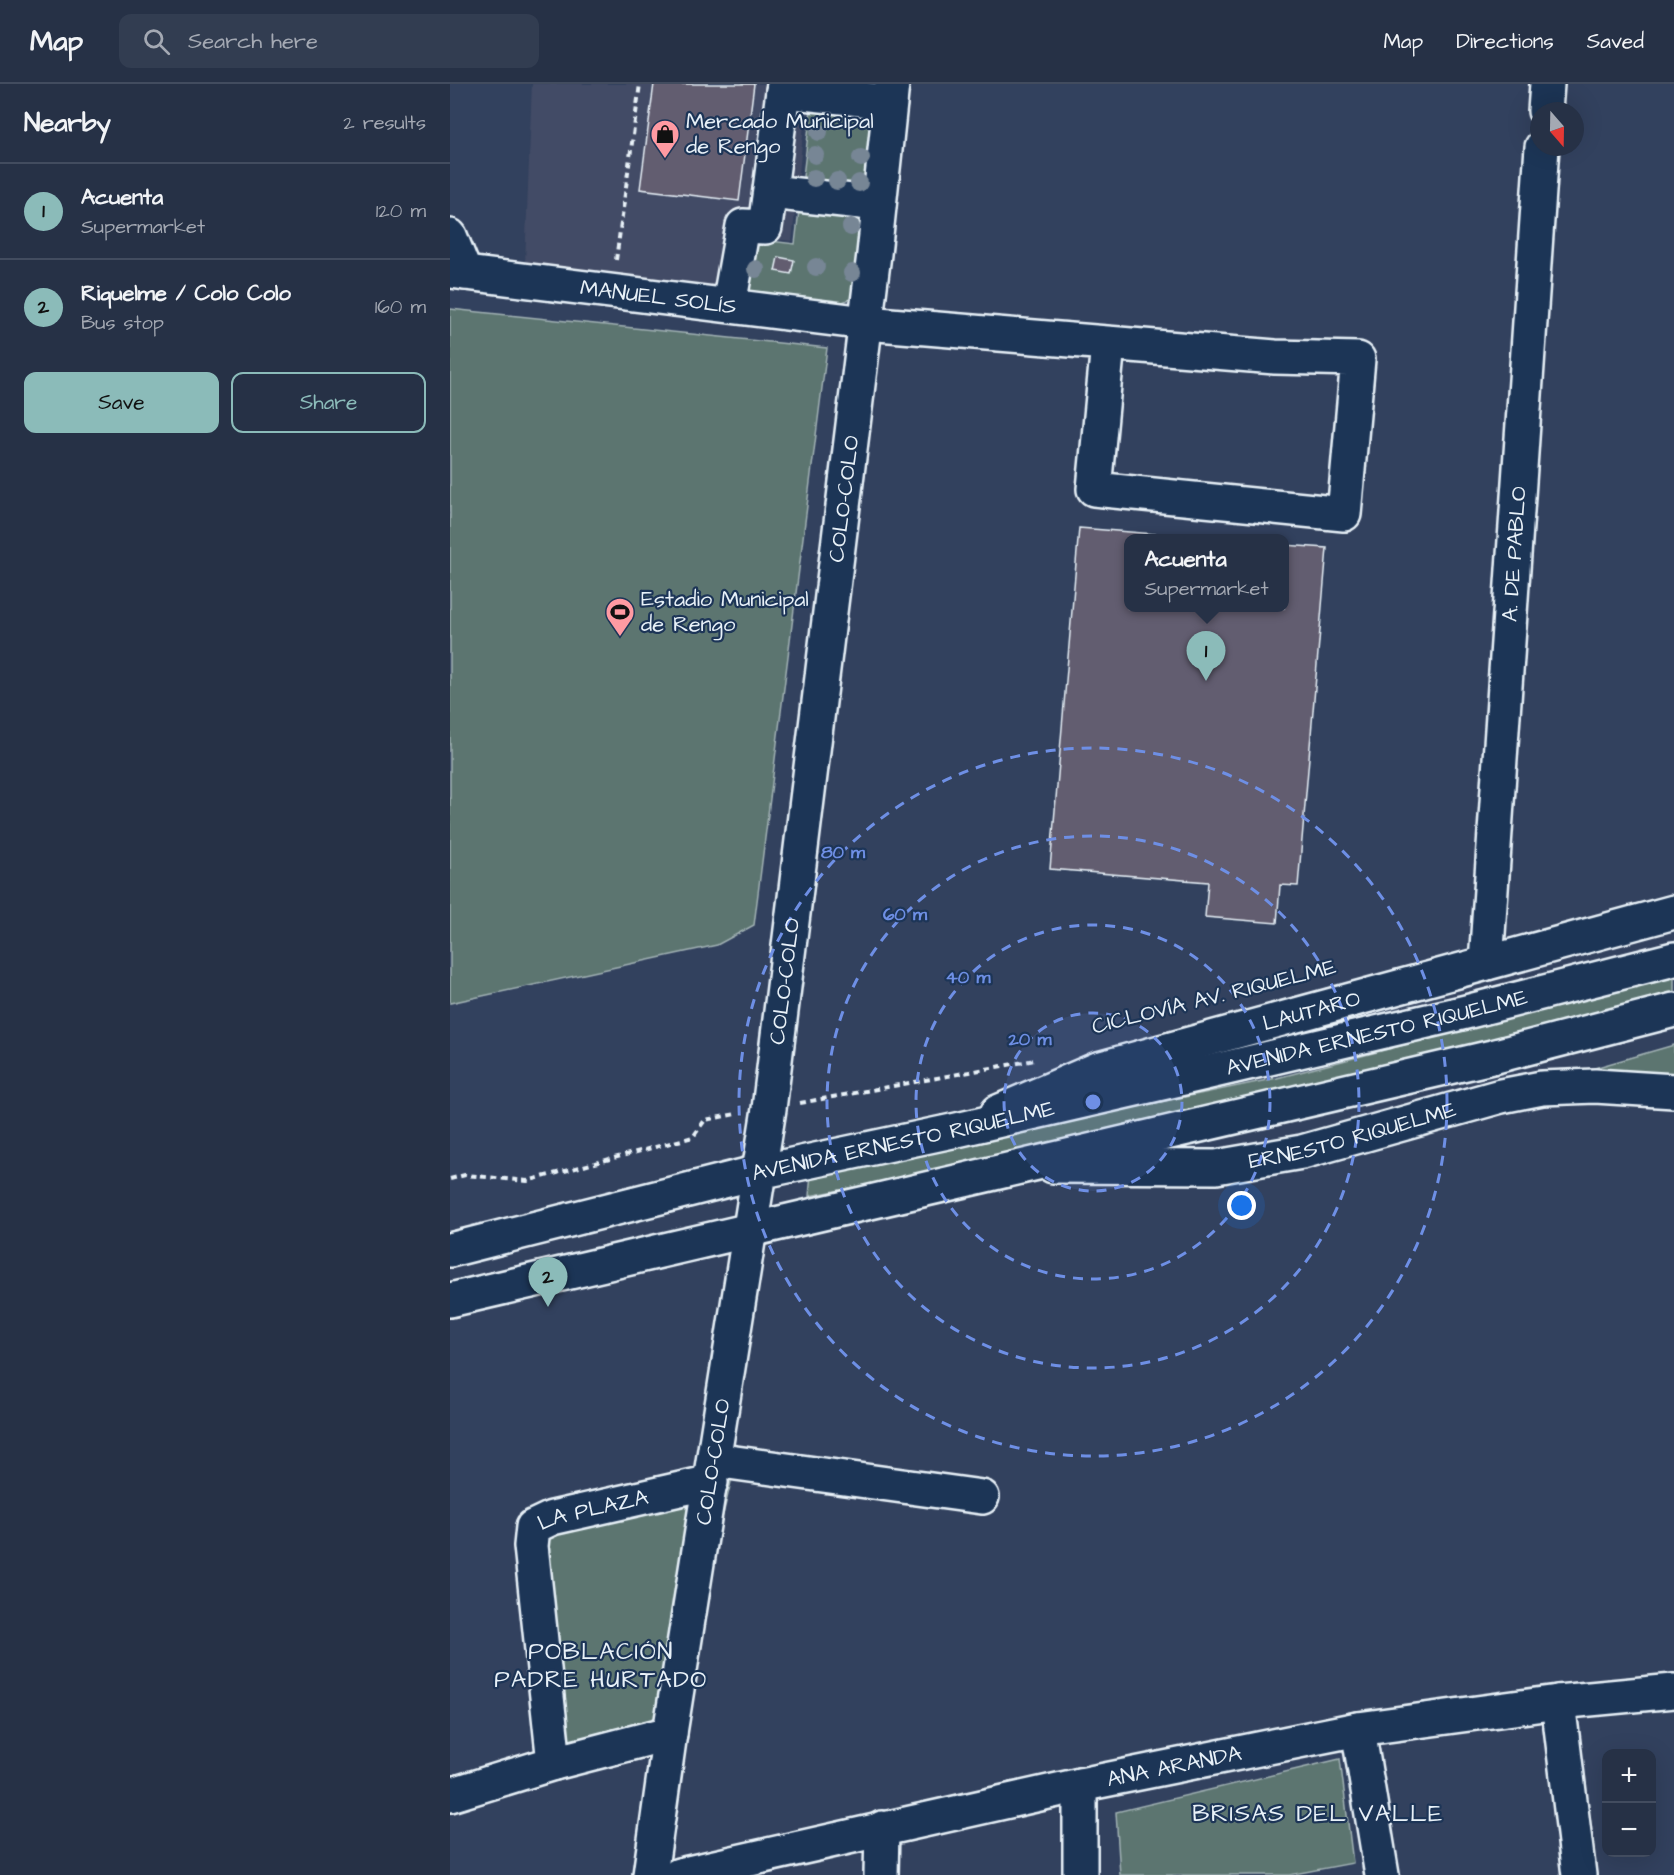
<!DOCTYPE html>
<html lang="en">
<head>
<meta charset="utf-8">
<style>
	body { margin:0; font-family:"Architects Daughter",sans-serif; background:#323d51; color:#f1f3f6 }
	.controls { position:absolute; right:18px; bottom:18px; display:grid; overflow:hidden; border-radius:12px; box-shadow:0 6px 24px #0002 }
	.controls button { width:54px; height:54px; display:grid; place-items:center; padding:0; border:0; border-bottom:2px solid #424c5f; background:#263146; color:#f1f3f6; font:30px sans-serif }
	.compass { position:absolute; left:1080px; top:18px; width:54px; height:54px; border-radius:50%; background:#263146; box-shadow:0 6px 24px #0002; rotate:160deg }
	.you { position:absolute; left:792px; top:1122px; width:21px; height:21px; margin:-15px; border:4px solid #fff; border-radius:50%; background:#1a73e8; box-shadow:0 0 0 9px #1a73e833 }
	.badge { display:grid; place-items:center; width:39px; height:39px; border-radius:50%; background:#8bbbb9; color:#111; font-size:20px; font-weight:700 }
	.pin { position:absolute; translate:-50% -50px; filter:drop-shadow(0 2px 3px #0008) }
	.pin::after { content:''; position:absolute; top:32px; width:21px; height:18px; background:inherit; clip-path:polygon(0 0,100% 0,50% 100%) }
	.popup { position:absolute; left:674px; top:450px; width:165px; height:78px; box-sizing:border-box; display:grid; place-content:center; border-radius:12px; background:#263146; filter:drop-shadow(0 2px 4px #0005); font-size:20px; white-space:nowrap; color:#a4a9b3 }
	.popup b { font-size:22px; color:#f1f3f6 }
	.popup::after { content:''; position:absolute; left:50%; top:100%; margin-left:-12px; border:12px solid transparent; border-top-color:#263146 }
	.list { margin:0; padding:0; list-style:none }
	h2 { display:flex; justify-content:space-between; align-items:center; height:78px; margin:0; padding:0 24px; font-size:26px }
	h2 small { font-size:20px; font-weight:400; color:#a4a9b3 }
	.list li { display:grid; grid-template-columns:39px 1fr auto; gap:18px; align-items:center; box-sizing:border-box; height:96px; padding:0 24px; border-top:2px solid #424c5f }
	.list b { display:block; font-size:22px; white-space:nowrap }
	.list p { margin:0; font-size:20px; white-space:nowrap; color:#a4a9b3 }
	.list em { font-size:20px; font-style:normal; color:#a4a9b3 }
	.actions { display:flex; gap:12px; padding:18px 24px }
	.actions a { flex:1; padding:14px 0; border:2px solid #8bbbb9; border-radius:12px; text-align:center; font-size:21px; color:#8bbbb9 }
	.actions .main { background:#8bbbb9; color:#111 }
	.icon { flex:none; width:33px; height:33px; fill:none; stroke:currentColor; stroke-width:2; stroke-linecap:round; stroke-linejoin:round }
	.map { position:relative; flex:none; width:1224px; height:1791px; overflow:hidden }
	header { display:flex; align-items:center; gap:36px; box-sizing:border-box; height:84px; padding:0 30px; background:#263146; border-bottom:2px solid #424c5f }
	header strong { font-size:28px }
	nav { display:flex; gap:33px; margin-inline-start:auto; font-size:21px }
	.search { width:420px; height:54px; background:#323d51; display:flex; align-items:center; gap:15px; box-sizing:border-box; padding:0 21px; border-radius:12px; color:#a4a9b3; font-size:22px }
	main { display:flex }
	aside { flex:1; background:#263146 }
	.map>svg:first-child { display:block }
	.built { fill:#434c66 }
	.green { fill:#5b7470; stroke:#a2b2b4; stroke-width:1.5 }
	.building { fill:#625d6f; stroke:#e8f1f8; stroke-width:1.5 }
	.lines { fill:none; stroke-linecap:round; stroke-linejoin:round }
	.minor-casing { stroke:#e8f1f8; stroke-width:38 }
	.major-casing { stroke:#e8f1f8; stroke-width:38 }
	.path { stroke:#e8f1f8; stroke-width:4; stroke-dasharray:6 4.5; stroke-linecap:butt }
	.minor { stroke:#1d3557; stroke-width:33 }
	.major { stroke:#1d3557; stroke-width:33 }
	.tree { fill:#778695 }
	.ring { fill:none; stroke:#6e8fe5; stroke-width:3; stroke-dasharray:10 8 }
	.labels { text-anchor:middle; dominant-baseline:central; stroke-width:4.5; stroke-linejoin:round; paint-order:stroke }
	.poi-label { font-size:22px; fill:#e8f1f8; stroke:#1d3557; text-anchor:start }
	.street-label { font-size:22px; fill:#e8f1f8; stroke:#1d3557 }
	.neighbourhood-label { font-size:24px; letter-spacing:1.5px; fill:#e8f1f8; stroke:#1d3557 }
	.centre { fill:#6e8fe5; stroke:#1d3557; stroke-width:3 }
	.ring-label { font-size:18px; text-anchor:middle; font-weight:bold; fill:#6e8fe5; stroke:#1d3557; stroke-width:4.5; stroke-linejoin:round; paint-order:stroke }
</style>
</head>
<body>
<header>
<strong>Map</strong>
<div class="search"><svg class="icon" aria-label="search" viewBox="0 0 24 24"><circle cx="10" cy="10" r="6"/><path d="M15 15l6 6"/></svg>Search here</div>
<nav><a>Map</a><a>Directions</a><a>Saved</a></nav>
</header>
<main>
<aside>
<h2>Nearby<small>2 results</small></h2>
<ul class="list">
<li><span class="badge">1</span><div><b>Acuenta</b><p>Supermarket</p></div><em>120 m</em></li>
<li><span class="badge">2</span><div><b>Riquelme / Colo Colo</b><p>Bus stop</p></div><em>160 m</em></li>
</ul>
<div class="actions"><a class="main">Save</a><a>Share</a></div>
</aside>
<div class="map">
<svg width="1224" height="1791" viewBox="0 0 1224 1791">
	<rect width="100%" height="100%" fill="#32415e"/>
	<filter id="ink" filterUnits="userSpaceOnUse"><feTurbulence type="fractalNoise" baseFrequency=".0167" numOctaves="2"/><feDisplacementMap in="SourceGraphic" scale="12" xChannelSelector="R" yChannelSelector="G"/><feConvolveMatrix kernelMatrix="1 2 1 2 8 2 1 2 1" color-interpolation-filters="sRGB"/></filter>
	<g filter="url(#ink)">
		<polygon class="built" points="82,0 358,0 342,157 281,151 272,206 75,182"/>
		<g class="green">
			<polygon points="364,0 431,0 409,211 381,223 287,212 294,154 345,160"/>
			<polygon points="0,225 377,264 304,841 267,861 0,919"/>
			<polygon points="1224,891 1224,910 1009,969 633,1060 359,1112 361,1090 827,994"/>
			<polygon points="1224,961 1224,993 1127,989"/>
			<polygon points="281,1398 221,1642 113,1671 92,1448"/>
			<polygon points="890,1675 903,1779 839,1791 670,1791 666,1728"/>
		</g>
		<g class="building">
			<polygon points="204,0 304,0 289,117 190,105"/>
			<polygon points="328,173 344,176 341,190 325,187"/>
			<polygon points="629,444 756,454 678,454 678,524 834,524 834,461 877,464 848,802 830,801 827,839 755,833 758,798 600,785"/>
		</g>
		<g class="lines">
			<g class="minor-casing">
				<g id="minor">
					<polyline points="333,7 440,18"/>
					<polyline points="1095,27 1097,0"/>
					<polyline points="320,108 429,120"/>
					<polyline points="0,152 15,189"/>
					<path id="s1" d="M0,187L416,239L825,273L908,275L894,430L644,405L658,260"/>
					<polyline points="279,221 293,142 315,143 334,0"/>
					<path id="s2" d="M1036,879L1092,63"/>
					<path id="s3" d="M548,1028L648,985L1224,828"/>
					<path id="s4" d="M603,1082L766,1083L852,1068L1051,1012L1092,1004L1145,1002L1224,1007"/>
					<polyline points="264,1376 532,1413"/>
					<polyline points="1108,1618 1129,1791"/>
					<polyline points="908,1645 932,1791"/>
					<path id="s5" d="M104,1679L81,1462L83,1443L102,1434L261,1398"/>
					<polyline points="630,1701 630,1791"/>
					<polyline points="0,1711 104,1679 220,1649"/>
					<path id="s6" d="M200,1791L220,1649L319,1025L424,170L442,0"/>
					<path id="s7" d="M229,1791L630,1701L908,1645L1108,1618L1224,1607"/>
					<polyline points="431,1791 432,1744"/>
				</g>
			</g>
			<g class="major-casing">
				<g id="major">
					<path id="s8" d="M0,1166L309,1088L507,1046L747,991L1016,928L1224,875"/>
					<polyline points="0,1216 1042,973 1224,926"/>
				</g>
			</g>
			<g class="path">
				<polyline points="166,176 190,0"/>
				<polyline points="350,1019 585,976"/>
				<polyline points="0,1095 15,1091 77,1097 243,1053 255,1036 286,1030"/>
			</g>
			<use href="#minor" class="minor"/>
			<use href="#major" class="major"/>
		</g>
		<g class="tree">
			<circle cx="369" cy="48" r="9"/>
			<circle cx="365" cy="71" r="9"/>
			<circle cx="411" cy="74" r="9"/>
			<circle cx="364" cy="94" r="9"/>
			<circle cx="387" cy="97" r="9"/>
			<circle cx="409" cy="99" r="9"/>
			<circle cx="401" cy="143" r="9"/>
			<circle cx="366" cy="183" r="9"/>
			<circle cx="306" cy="185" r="9"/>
			<circle cx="402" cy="189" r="9"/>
		</g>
	</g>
	<circle cx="643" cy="1018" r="89" fill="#6e8fe5" fill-opacity=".12"/>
	<g class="ring">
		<circle cx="643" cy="1018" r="89"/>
		<circle cx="643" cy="1018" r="177"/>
		<circle cx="643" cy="1018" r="266"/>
		<circle cx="643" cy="1018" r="354"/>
	</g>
	<defs>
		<g id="shop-pin" transform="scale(1.5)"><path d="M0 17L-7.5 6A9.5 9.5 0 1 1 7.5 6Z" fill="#ff9aa2" stroke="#1d3557"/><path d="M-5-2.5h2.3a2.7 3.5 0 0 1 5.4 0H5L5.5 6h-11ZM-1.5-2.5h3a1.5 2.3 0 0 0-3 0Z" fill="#111"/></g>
		<g id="stadium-pin" transform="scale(1.5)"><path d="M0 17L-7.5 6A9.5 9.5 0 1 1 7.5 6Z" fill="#ff9aa2" stroke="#1d3557"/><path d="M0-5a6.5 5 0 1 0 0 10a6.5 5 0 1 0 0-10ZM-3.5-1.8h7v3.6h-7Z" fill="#111"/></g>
	</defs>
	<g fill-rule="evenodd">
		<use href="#shop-pin" x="215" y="50"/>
		<use href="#stadium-pin" x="170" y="528"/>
	</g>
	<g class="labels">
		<g class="poi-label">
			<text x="236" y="37">Mercado Municipal<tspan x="236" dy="25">de Rengo</tspan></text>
			<text x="191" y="515">Estadio Municipal<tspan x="191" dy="25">de Rengo</tspan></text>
		</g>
		<g class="street-label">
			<text stroke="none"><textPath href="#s1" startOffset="210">MANUEL SOLÍS</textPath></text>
			<text stroke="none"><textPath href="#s6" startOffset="1390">COLO-COLO</textPath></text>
			<text stroke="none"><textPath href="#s2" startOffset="410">A. DE PABLO</textPath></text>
			<text stroke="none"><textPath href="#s6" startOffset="904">COLO-COLO</textPath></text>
			<text transform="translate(764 913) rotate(-14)">CICLOVÍA AV. RIQUELME</text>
			<text stroke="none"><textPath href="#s3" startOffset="330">LAUTARO</textPath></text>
			<text stroke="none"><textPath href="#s8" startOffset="952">AVENIDA ERNESTO RIQUELME</textPath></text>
			<text stroke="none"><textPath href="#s4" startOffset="303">ERNESTO RIQUELME</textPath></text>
			<text stroke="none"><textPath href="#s8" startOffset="466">AVENIDA ERNESTO RIQUELME</textPath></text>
			<text stroke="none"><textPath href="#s6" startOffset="418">COLO-COLO</textPath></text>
			<text stroke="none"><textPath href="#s5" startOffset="300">LA PLAZA</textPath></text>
			<text stroke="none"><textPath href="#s7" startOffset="507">ANA ARANDA</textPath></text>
		</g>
		<g class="neighbourhood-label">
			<text x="151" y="1568">POBLACIÓN<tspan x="151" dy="28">PADRE HURTADO</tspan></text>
			<text x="868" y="1730">BRISAS DEL VALLE</text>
		</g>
	</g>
	<circle cx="643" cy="1018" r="9" class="centre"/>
	<g class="ring-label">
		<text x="393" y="774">80 m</text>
		<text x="455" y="836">60 m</text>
		<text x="518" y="899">40 m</text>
		<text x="580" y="961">20 m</text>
	</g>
</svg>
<div class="controls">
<button>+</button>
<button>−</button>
</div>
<svg class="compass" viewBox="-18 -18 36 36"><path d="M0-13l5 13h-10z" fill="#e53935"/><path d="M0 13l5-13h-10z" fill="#a4a9b3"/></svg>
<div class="you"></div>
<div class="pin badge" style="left:756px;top:597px">1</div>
<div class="popup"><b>Acuenta</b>Supermarket</div>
<div class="pin badge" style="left:98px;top:1223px">2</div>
</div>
</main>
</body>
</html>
